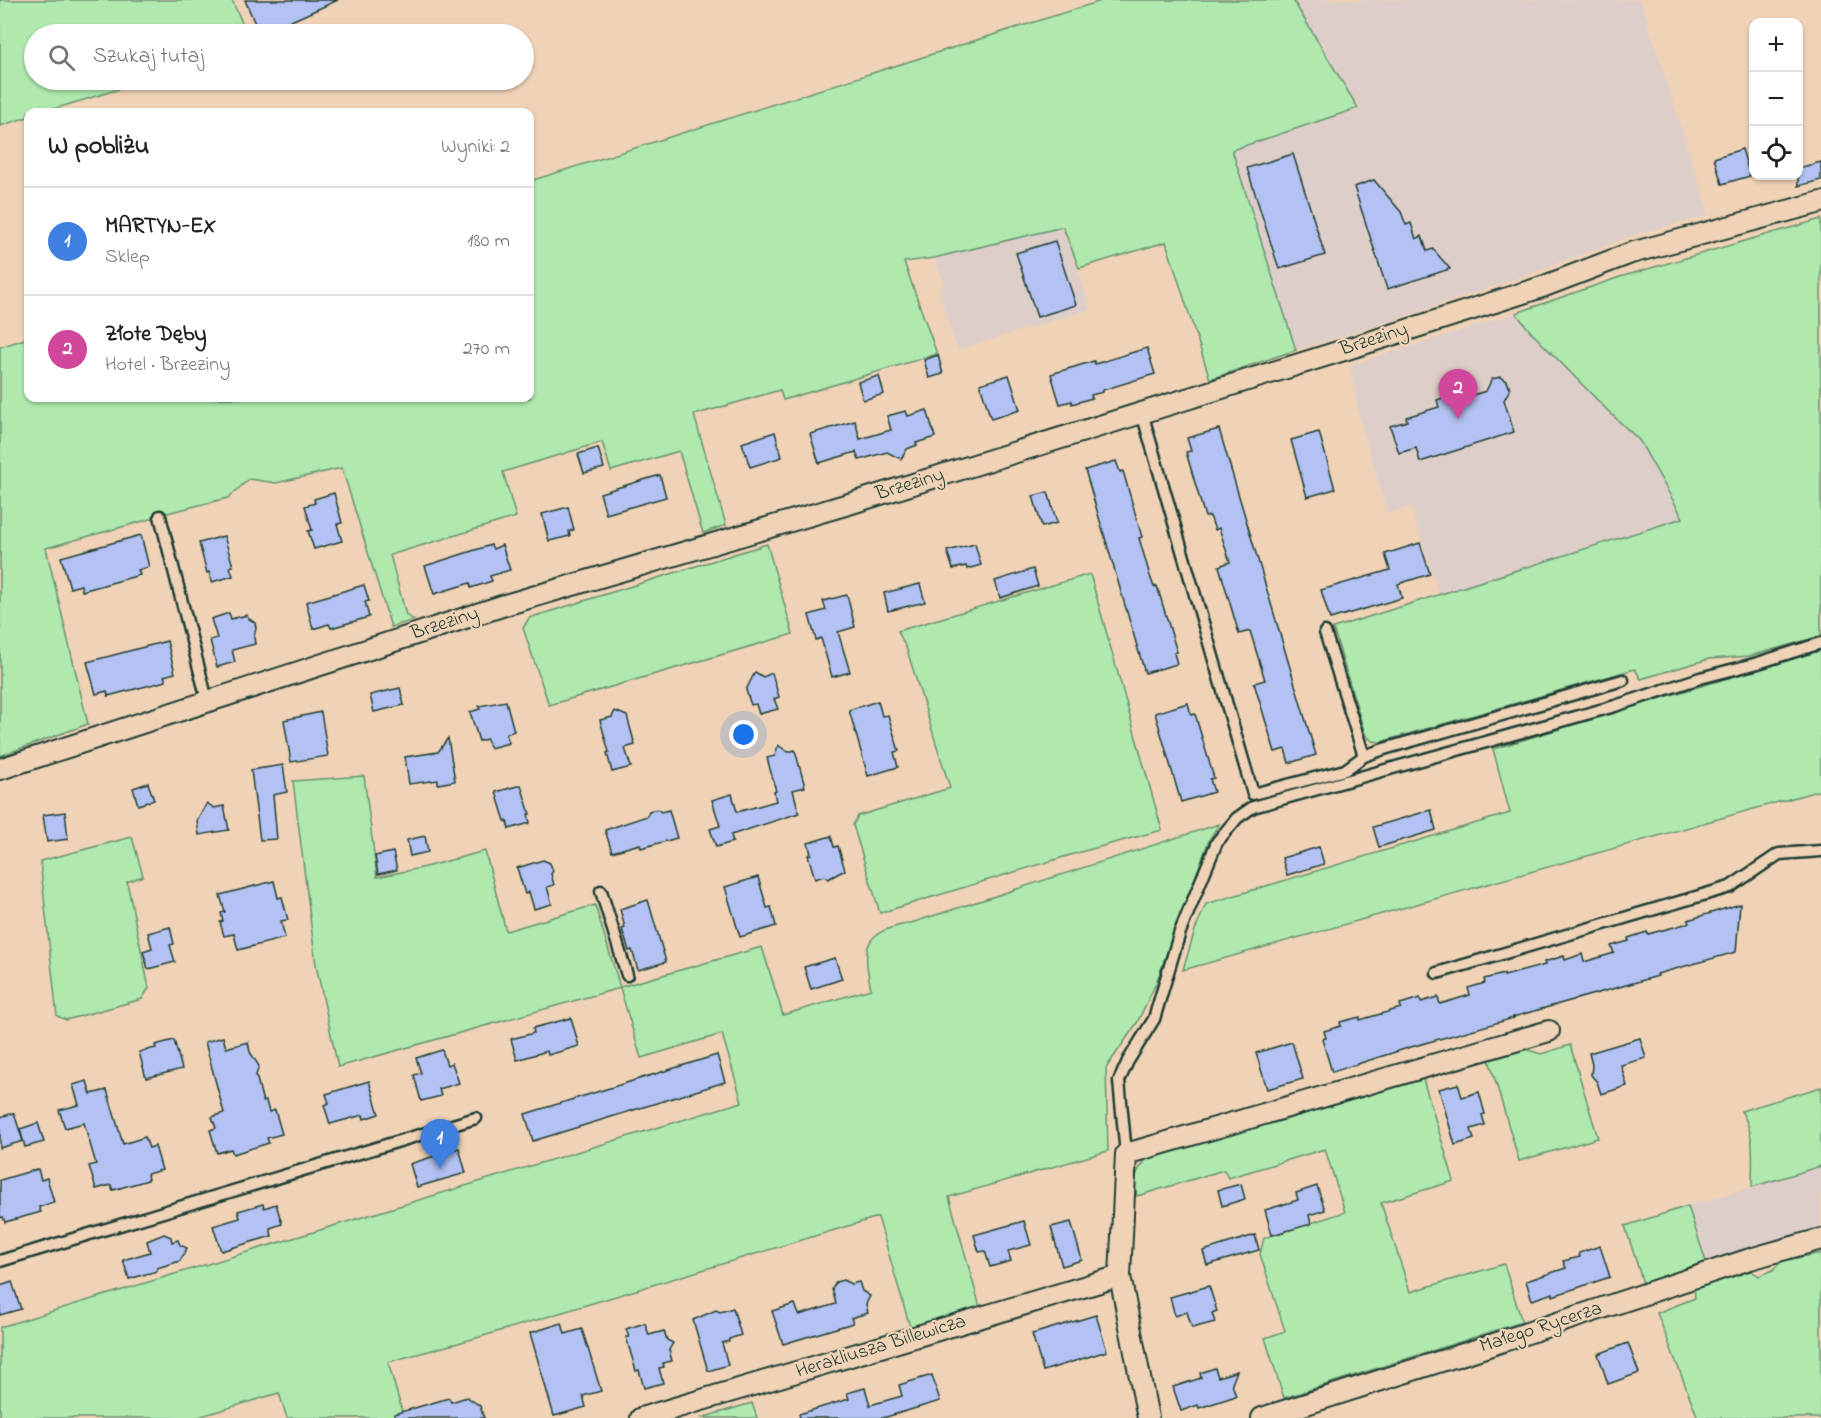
<!DOCTYPE html>
<html lang="pl">
<head>
<meta charset="utf-8">
<style>
	body { margin:0; font-family:"Indie Flower",sans-serif; background:#f6f6f6; color:#202124 }
	.controls { position:absolute; right:18px; top:18px; display:grid; overflow:hidden; border-radius:12px; box-shadow:0 2px 4px #0004 }
	.controls button { width:54px; height:54px; display:grid; place-items:center; padding:0; border:0; border-bottom:2px solid #e0e0e0; background:#fff; color:#202124; font:30px sans-serif }
	.you { position:absolute; left:744px; top:735px; width:21px; height:21px; margin:-15px; border:4px solid #fff; border-radius:50%; background:#1a73e8; box-shadow:0 0 0 9px #1a73e833 }
	.badge { display:grid; place-items:center; width:39px; height:39px; border-radius:50%; background:#1a73e8; color:#fff; font-size:20px; font-weight:700 }
	.pin { position:absolute; translate:-50% -50px; filter:drop-shadow(0 2px 3px #0008) }
	.pin::after { content:''; position:absolute; top:32px; width:21px; height:18px; background:inherit; clip-path:polygon(0 0,100% 0,50% 100%) }
	.list { margin:0; padding:0; list-style:none }
	h2 { display:flex; justify-content:space-between; align-items:center; height:78px; margin:0; padding:0 24px; font-size:26px }
	h2 small { font-size:20px; font-weight:400; color:#757577 }
	.list li { display:grid; grid-template-columns:39px 1fr auto; gap:18px; align-items:center; box-sizing:border-box; height:108px; padding:0 24px; border-top:2px solid #e0e0e0 }
	.list b { display:block; font-size:22px; white-space:nowrap }
	.list p { margin:0; font-size:20px; white-space:nowrap; color:#757577 }
	.list em { font-size:20px; font-style:normal; color:#757577 }
	.icon { flex:none; width:33px; height:33px; fill:none; stroke:currentColor; stroke-width:2; stroke-linecap:round; stroke-linejoin:round }
	.map { position:relative; flex:none; width:1821px; height:1418px; overflow:hidden }
	.search { position:absolute; background:#fff; box-shadow:0 2px 4px #0004; left:24px; top:24px; width:510px; height:66px; display:flex; align-items:center; gap:15px; box-sizing:border-box; padding:0 21px; border-radius:33px; color:#757577; font-size:22px }
	.panel { position:absolute; background:#fff; box-shadow:0 2px 4px #0004; left:24px; top:108px; width:510px; height:294px; border-radius:12px }
	.map>svg:first-child { display:block }
	.built { fill:#decec9 }
	.green { fill:#afe9ae; stroke:#679371; stroke-width:1.5 }
	.building { fill:#b3c2f2; stroke:#1f3d34; stroke-width:1.5 }
	.lines { fill:none; stroke-linecap:round; stroke-linejoin:round }
	.service-casing { stroke:#1f3d34; stroke-width:15 }
	.minor-casing { stroke:#1f3d34; stroke-width:24 }
	.service { stroke:#f0d3b7; stroke-width:10 }
	.minor { stroke:#f0d3b7; stroke-width:20 }
	.labels { text-anchor:middle; dominant-baseline:central; stroke-width:4.5; stroke-linejoin:round; paint-order:stroke }
	.street-label { font-size:20px; fill:#1f3d34; stroke:#f0d3b7 }
</style>
</head>
<body>
<div class="map">
<svg width="1821" height="1418" viewBox="0 0 1821 1418">
	<rect width="100%" height="100%" fill="#f0d3b7"/>
	<filter id="ink" filterUnits="userSpaceOnUse"><feTurbulence type="fractalNoise" baseFrequency=".0167" numOctaves="2"/><feDisplacementMap in="SourceGraphic" scale="12" xChannelSelector="R" yChannelSelector="G"/><feConvolveMatrix kernelMatrix="1 2 1 2 8 2 1 2 1" color-interpolation-filters="sRGB"/></filter>
	<g filter="url(#ink)">
		<g class="built">
			<polygon points="1293,0 1641,0 1709,215 1641,233 1493,287 1382,324 1296,350 1232,149 1358,108"/>
			<polygon points="1063,227 1091,309 957,350 939,292 944,283 934,258"/>
			<polygon points="1516,313 1530,331 1607,410 1639,440 1683,519 1439,596 1411,507 1387,513 1358,412 1350,365"/>
			<polygon points="1821,1166 1821,1227 1706,1262 1688,1206"/>
		</g>
		<g class="green">
			<polygon points="0,0 232,0 247,34 34,34 34,80 149,80 44,112 28,112 28,117 0,126"/>
			<polygon points="1104,0 1293,0 1358,108 1232,150 1296,350 1210,379 1166,242 1079,268 1063,227 934,258 904,262 937,354 783,400 780,390 694,415 726,525 703,533 679,451 611,471 602,442 503,472 516,517 390,555 406,615 414,620 391,627 342,468 276,483 249,479 228,498 167,513 147,520 46,548 88,724 0,756 0,347 28,338 28,398 530,398 530,181"/>
			<polygon points="1821,219 1821,636 1750,656 1709,659 1641,679 1635,669 1380,742 1372,741 1365,734 1333,628 1683,518 1639,440 1607,410 1530,331 1516,313 1620,277"/>
			<polygon points="767,544 793,634 549,705 523,628 529,618"/>
			<polygon points="1090,574 1162,830 1077,853 880,913 853,825 858,816 950,788 907,650 898,631"/>
			<polygon points="1821,650 1821,790 1183,970 1195,930 1206,904 1510,813 1493,749"/>
			<path d="M364,776L377,877L421,868L485,851L506,931L595,905L620,987L762,947L783,1015L871,989C862,945 863,932 911,923L1219,824L1209,840L1156,983L1137,1023L1106,1068L1108,1151L949,1197L980,1307L910,1327L878,1217L480,1337L388,1362L404,1418H287L279,1393L195,1418H0V1327L742,1102L722,1034L641,1058L620,988L338,1067L316,965L293,781Z"/>
			<polygon points="132,837 143,876 127,882 149,988 142,999 66,1020 57,1016 40,861"/>
			<polygon points="1570,1045 1598,1138 1519,1161 1488,1056 1518,1047 1541,1054"/>
			<path d="M1422,1076L1454,1181L1381,1203L1410,1292L1504,1264L1522,1322L1284,1398L1265,1338L1285,1331L1260,1254L1264,1238L1345,1212L1325,1149L1228,1178L1224,1170L1137,1196C1132,1176 1137,1170 1150,1155Z"/>
			<path d="M1821,1087V1166L1752,1187C1752,1161 1756,1133 1741,1111Z"/>
			<polygon points="1688,1206 1706,1262 1643,1283 1625,1226"/>
			<polygon points="1821,1253 1821,1418 1698,1418 1657,1313 1695,1298 1694,1286 1750,1270 1759,1276 1773,1270 1782,1261"/>
			<polygon points="752,1403 757,1418 701,1418"/>
		</g>
		<g class="building">
			<polygon points="245,0 338,0 278,27 276,23 258,31"/>
			<polygon points="1742,149 1750,176 1722,184 1714,158"/>
			<polygon points="1293,154 1325,255 1279,269 1247,168"/>
			<polygon points="1821,162 1821,180 1798,186 1798,168"/>
			<polygon points="1374,180 1401,212 1406,225 1411,223 1416,239 1422,236 1427,251 1433,249 1450,269 1387,289 1354,187"/>
			<polygon points="1055,241 1076,305 1037,317 1016,253"/>
			<polygon points="1147,348 1155,374 1103,390 1103,392 1091,395 1092,398 1072,404 1072,401 1060,404 1051,374 1094,361 1095,364"/>
			<polygon points="938,355 943,374 929,378 924,360"/>
			<polygon points="1009,375 1020,410 991,419 980,384"/>
			<polygon points="879,376 884,394 863,400 858,382"/>
			<polygon points="1500,377 1507,381 1510,389 1504,400 1514,432 1420,462 1416,448 1399,453 1390,426 1407,421 1406,417 1439,407 1437,400 1464,391 1466,397 1486,391 1492,379"/>
			<polygon points="927,410 935,437 916,443 917,445 907,449 901,459 887,452 859,460 856,452 819,463 810,434 855,421 860,439 891,430 887,416 906,411 908,416"/>
			<polygon points="1219,429 1316,755 1289,763 1285,749 1275,752 1254,683 1265,680 1250,631 1239,634 1219,566 1230,562 1219,528 1215,530 1210,516 1205,517 1186,452 1191,451 1187,438"/>
			<polygon points="775,432 782,457 750,467 742,443"/>
			<polygon points="1319,432 1335,489 1307,497 1291,440"/>
			<polygon points="598,448 604,468 584,473 578,454"/>
			<polygon points="1116,461 1120,472 1123,471 1142,537 1139,538 1150,576 1154,587 1157,586 1177,652 1174,653 1177,664 1145,673 1085,470"/>
			<polygon points="660,475 666,497 606,514 600,493"/>
			<polygon points="1048,492 1057,523 1042,527 1033,496"/>
			<polygon points="334,493 342,523 337,524 342,541 314,549 308,531 312,530 305,506 315,503 314,499"/>
			<polygon points="568,507 574,530 569,531 570,536 549,541 542,514"/>
			<polygon points="141,535 149,567 138,570 140,575 82,591 81,585 70,588 61,557"/>
			<polygon points="224,536 233,566 230,567 233,576 212,582 209,572 207,573 199,543"/>
			<polygon points="1420,543 1430,574 1398,584 1402,598 1330,619 1321,590 1390,570 1385,554"/>
			<polygon points="975,544 981,565 967,569 966,566 953,569 947,551"/>
			<polygon points="491,545 493,549 502,545 510,570 490,576 492,581 471,588 470,583 434,594 425,566"/>
			<polygon points="1033,569 1038,586 1000,598 995,581"/>
			<polygon points="920,584 925,602 888,611 884,593"/>
			<polygon points="364,585 369,601 365,602 369,617 331,628 329,624 313,629 306,602"/>
			<polygon points="847,595 855,627 838,632 850,672 832,677 821,638 816,640 809,615 826,610 823,601"/>
			<polygon points="229,613 231,619 247,615 248,618 255,623 256,628 254,637 255,644 232,650 235,662 217,667 210,640 217,638 211,619"/>
			<polygon points="167,641 175,673 164,676 166,681 108,696 107,691 96,694 87,662"/>
			<polygon points="755,672 763,677 772,673 779,697 774,699 778,709 759,714 756,704 751,705 746,690"/>
			<polygon points="400,688 404,705 374,712 370,695"/>
			<polygon points="506,701 514,731 506,734 509,743 490,748 487,739 479,741 470,712 480,709 479,706"/>
			<polygon points="878,701 882,716 888,715 899,751 894,752 898,767 868,776 849,710"/>
			<polygon points="1188,703 1191,715 1195,714 1214,778 1210,779 1214,792 1181,802 1155,713"/>
			<polygon points="615,711 627,716 635,745 625,748 631,767 612,772 607,753 609,752 600,720 612,717"/>
			<polygon points="321,712 328,756 291,762 284,720"/>
			<polygon points="448,738 455,781 438,784 438,780 409,784 405,757 438,752"/>
			<polygon points="778,745 788,752 795,750 805,787 793,790 799,813 731,835 733,842 716,847 710,829 720,826 712,800 732,794 737,812 776,801 774,792 776,791 767,758 775,756"/>
			<polygon points="283,765 287,792 273,795 277,839 260,840 251,770"/>
			<polygon points="148,783 154,800 138,805 133,788"/>
			<polygon points="521,785 530,814 528,814 530,823 509,829 507,821 505,821 496,792"/>
			<polygon points="207,803 214,808 224,806 229,830 199,835 197,821"/>
			<polygon points="657,809 661,812 669,810 677,838 641,848 640,844 612,852 605,830 647,816 649,811"/>
			<polygon points="1431,810 1436,830 1379,847 1373,827"/>
			<polygon points="65,812 68,839 47,842 43,815"/>
			<polygon points="425,836 428,852 410,856 407,840"/>
			<polygon points="831,836 834,847 838,846 845,870 828,879 824,876 815,879 808,855 811,854 808,843"/>
			<polygon points="1319,847 1324,864 1287,875 1282,858"/>
			<polygon points="393,852 397,870 378,874 375,856"/>
			<polygon points="543,860 550,863 553,871 551,874 554,885 547,887 552,904 534,909 529,892 525,894 517,868"/>
			<polygon points="758,877 767,908 771,907 776,926 740,937 725,887"/>
			<polygon points="274,881 278,898 282,897 288,920 281,921 285,938 238,950 234,934 224,936 220,922 223,921 221,913 225,912 220,895"/>
			<polygon points="648,900 666,962 638,970 632,950 629,951 622,929 625,928 620,909"/>
			<polygon points="1740,904 1736,952 1657,974 1658,976 1513,1017 1514,1018 1411,1047 1332,1072 1322,1039 1326,1038 1324,1031 1341,1026 1340,1022 1360,1017 1360,1020 1401,1008 1400,1004 1420,998 1421,1002 1438,997 1440,1004 1470,995 1468,988 1485,983 1484,979 1504,974 1504,976 1545,965 1544,962 1564,956 1565,960 1582,954 1584,962 1614,953 1611,946 1629,941 1628,938 1647,932 1648,934 1689,923 1688,920"/>
			<polygon points="170,927 174,944 170,945 175,962 148,969 143,951 152,948 148,933"/>
			<polygon points="835,958 842,979 811,989 804,967"/>
			<polygon points="571,1018 579,1046 548,1055 547,1051 517,1060 511,1039 534,1033 533,1028"/>
			<polygon points="223,1037 226,1048 248,1042 250,1052 259,1066 256,1075 263,1102 266,1101 269,1112 275,1110 282,1134 267,1138 269,1143 233,1154 231,1149 217,1153 210,1130 216,1128 212,1117 224,1113 205,1042"/>
			<polygon points="1640,1038 1646,1058 1621,1065 1627,1086 1601,1094 1597,1082 1591,1075 1592,1065 1589,1053"/>
			<polygon points="174,1040 182,1069 146,1078 139,1052 156,1048 155,1045"/>
			<polygon points="1292,1042 1303,1079 1267,1089 1256,1053"/>
			<polygon points="442,1050 447,1065 452,1063 459,1083 439,1089 441,1096 421,1101 414,1075 421,1073 416,1058"/>
			<polygon points="717,1055 725,1082 533,1141 525,1114"/>
			<polygon points="87,1081 91,1094 107,1090 123,1144 145,1137 149,1148 155,1146 162,1170 147,1174 148,1180 113,1190 111,1185 96,1189 89,1166 96,1164 84,1123 65,1128 59,1110 79,1105 73,1085"/>
			<polygon points="369,1081 379,1114 364,1119 363,1115 330,1124 324,1105 329,1103 326,1094"/>
			<polygon points="1458,1084 1462,1097 1479,1092 1485,1114 1482,1115 1485,1125 1471,1129 1474,1139 1455,1145 1439,1089"/>
			<polygon points="14,1113 23,1141 0,1148 0,1117"/>
			<polygon points="38,1123 44,1142 25,1147 20,1129"/>
			<polygon points="459,1148 466,1173 417,1187 410,1164"/>
			<polygon points="38,1169 41,1180 47,1178 54,1202 39,1207 41,1212 5,1222 3,1217 0,1218 0,1180"/>
			<polygon points="1241,1184 1245,1199 1222,1206 1218,1190"/>
			<polygon points="1317,1186 1325,1210 1309,1215 1311,1224 1272,1235 1265,1210 1298,1200 1296,1193"/>
			<polygon points="263,1204 264,1208 276,1204 282,1224 270,1228 272,1236 221,1251 213,1226 240,1218 238,1211"/>
			<polygon points="1024,1221 1031,1245 1008,1251 1011,1261 990,1267 985,1251 979,1252 974,1235"/>
			<polygon points="1071,1222 1082,1260 1062,1266 1051,1227"/>
			<polygon points="164,1234 171,1237 172,1242 178,1240 180,1245 187,1248 180,1261 157,1268 157,1271 129,1279 123,1260 150,1252 147,1241"/>
			<polygon points="1255,1235 1259,1250 1207,1265 1203,1251"/>
			<polygon points="1600,1246 1610,1277 1553,1296 1553,1293 1532,1300 1526,1281 1566,1268 1563,1261 1580,1257 1579,1253"/>
			<polygon points="843,1280 851,1284 859,1282 862,1291 870,1296 866,1304 868,1313 851,1318 853,1323 783,1344 772,1311 795,1304 799,1315 836,1304 832,1289 836,1282"/>
			<polygon points="12,1282 21,1309 0,1315 0,1286"/>
			<polygon points="1209,1286 1217,1311 1212,1313 1215,1322 1192,1328 1187,1312 1175,1316 1170,1297"/>
			<polygon points="733,1308 741,1335 729,1339 729,1341 722,1343 728,1365 708,1371 693,1320 716,1310 720,1312"/>
			<polygon points="1096,1315 1107,1351 1043,1371 1032,1334"/>
			<polygon points="562,1323 565,1334 582,1329 601,1391 583,1396 586,1407 554,1416 530,1333"/>
			<polygon points="645,1323 649,1335 664,1331 667,1340 673,1343 669,1350 672,1361 663,1363 664,1367 659,1368 663,1383 644,1388 639,1370 636,1371 626,1337 629,1337 626,1329"/>
			<polygon points="1628,1343 1639,1373 1608,1384 1598,1354"/>
			<polygon points="1215,1368 1218,1377 1237,1371 1232,1384 1236,1396 1199,1408 1198,1405 1181,1411 1173,1387 1201,1378 1200,1373"/>
			<polygon points="932,1375 940,1401 883,1418 800,1418 799,1414 849,1399 847,1393 865,1388 870,1405 902,1396 899,1385"/>
			<polygon points="467,1397 480,1406 484,1418 394,1418 394,1414 449,1398 451,1402"/>
		</g>
		<g class="lines">
			<g class="service-casing">
				<g id="service">
					<polyline points="1142,413 1253,794 1345,770 1364,756 1384,749 1623,680"/>
					<polyline points="160,516 207,700"/>
					<polyline points="1325,632 1364,756"/>
					<polyline points="601,891 627,975"/>
					<polyline points="1437,973 1730,887 1779,854 1821,851"/>
					<polyline points="1126,1154 1119,1081 1128,1061 1154,1019 1180,932 1217,842 1237,818 1253,807 1615,706 1700,678 1758,663 1821,643"/>
					<polyline points="0,1261 476,1118"/>
				</g>
			</g>
			<g class="minor-casing">
				<g id="minor">
					<polyline points="0,769 505,605 852,503 1357,346 1542,287 1631,253 1821,202"/>
					<polyline points="641,1418 1120,1276"/>
					<polyline points="1148,1418 1120,1276 1126,1154 1549,1031"/>
					<polyline points="1262,1418 1479,1349 1750,1259 1821,1239"/>
				</g>
			</g>
			<use href="#service" class="service"/>
			<use href="#minor" class="minor"/>
		</g>
	</g>
	<g class="labels">
		<g class="street-label">
			<text transform="translate(1374 340) rotate(-18)">Brzeziny</text>
			<text transform="translate(910 485) rotate(-17)">Brzeziny</text>
			<text transform="translate(445 624) rotate(-18)">Brzeziny</text>
			<text transform="translate(1541 1328) rotate(-18)">Małego Rycerza</text>
			<text transform="translate(881 1347) rotate(-17)">Herakliusza Billewicza</text>
		</g>
	</g>
</svg>
<div class="controls">
<button>+</button>
<button>−</button>
<button><svg class="icon" aria-label="locate" viewBox="0 0 24 24"><circle cx="12" cy="12" r="6"/><path d="M12 2v4M12 18v4M2 12h4M18 12h4"/></svg></button>
</div>
<div class="you"></div>
<div class="pin badge" style="left:440px;top:1169px;background:#3f7fe0">1</div>
<div class="pin badge" style="left:1458px;top:419px;background:#d1479c">2</div>
<div class="search"><svg class="icon" aria-label="search" viewBox="0 0 24 24"><circle cx="10" cy="10" r="6"/><path d="M15 15l6 6"/></svg>Szukaj tutaj</div>
<section class="panel">
<h2>W pobliżu<small>Wyniki: 2</small></h2>
<ul class="list">
<li><span class="badge" style="background:#3f7fe0">1</span><div><b>MARTYN-EX</b><p>Sklep</p></div><em>180 m</em></li>
<li><span class="badge" style="background:#d1479c">2</span><div><b>Złote Dęby</b><p>Hotel · Brzeziny</p></div><em>270 m</em></li>
</ul>
</section>
</div>
</body>
</html>
